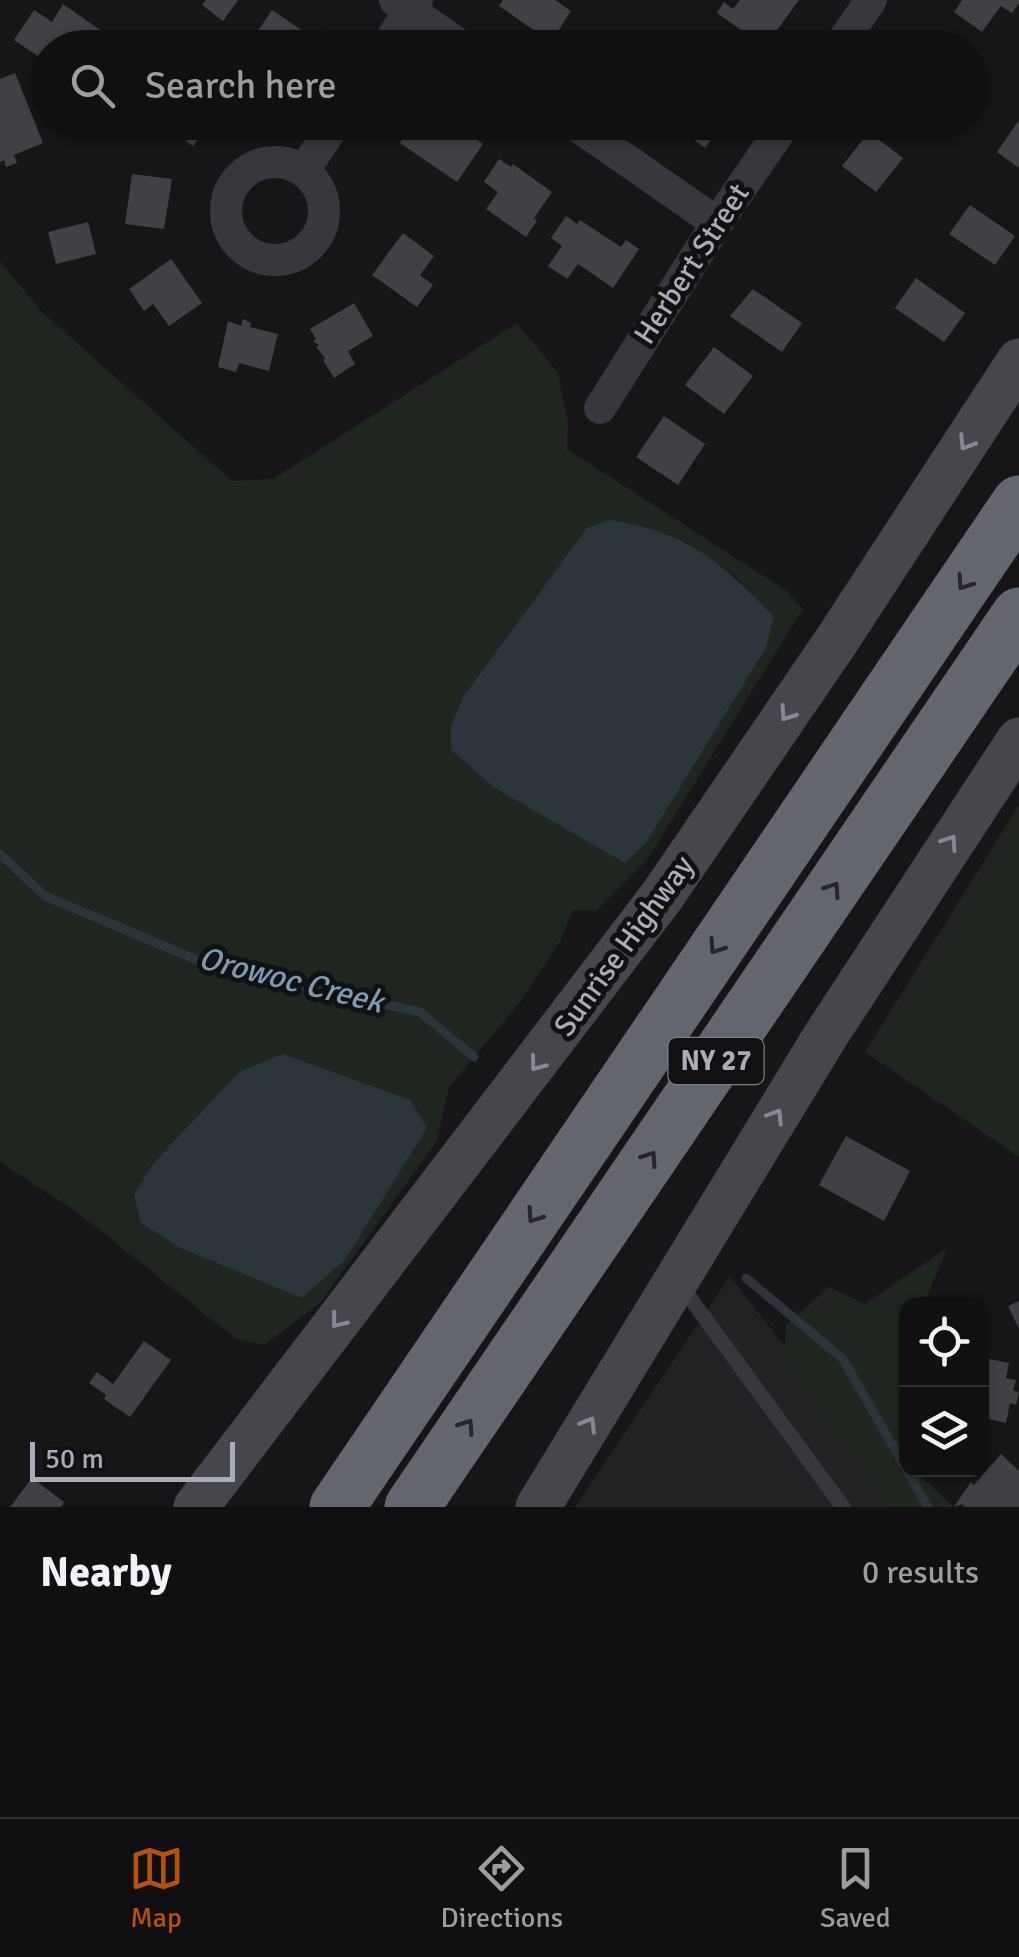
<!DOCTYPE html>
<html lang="en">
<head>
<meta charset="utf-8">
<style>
	body { margin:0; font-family:Signika,sans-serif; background:#19191b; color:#f1f3f6 }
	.controls { position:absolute; right:30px; bottom:30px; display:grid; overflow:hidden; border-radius:20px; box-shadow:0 2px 8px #0004 }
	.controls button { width:90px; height:90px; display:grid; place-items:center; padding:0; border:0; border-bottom:2px solid #303032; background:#101012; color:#f1f3f6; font:50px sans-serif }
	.scale { position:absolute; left:30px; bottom:25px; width:205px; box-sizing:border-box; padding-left:10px; border:5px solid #a8adb8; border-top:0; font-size:28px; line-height:35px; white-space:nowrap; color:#a8adb8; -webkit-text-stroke:8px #111113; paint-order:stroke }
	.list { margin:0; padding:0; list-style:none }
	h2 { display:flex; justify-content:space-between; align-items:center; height:130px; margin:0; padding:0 40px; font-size:42px }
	h2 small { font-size:32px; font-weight:400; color:#9c9d9f }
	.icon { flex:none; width:55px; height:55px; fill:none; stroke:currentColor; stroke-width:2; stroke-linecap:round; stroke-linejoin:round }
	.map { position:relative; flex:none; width:1019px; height:1507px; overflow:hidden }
	.search { position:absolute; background:#101012; box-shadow:0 2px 8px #0004; left:30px; right:30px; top:30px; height:110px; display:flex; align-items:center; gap:25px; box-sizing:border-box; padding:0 35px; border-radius:55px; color:#9c9d9f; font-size:38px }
	.sheet { height:310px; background:#101012 }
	nav { display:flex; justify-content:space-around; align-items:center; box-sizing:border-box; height:140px; border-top:2px solid #303032; background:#101012; font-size:28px; color:#9c9d9f }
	nav a { display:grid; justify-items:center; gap:5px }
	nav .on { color:#b45309 }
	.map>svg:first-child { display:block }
	.built { fill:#222225 }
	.green { fill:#1e261f; fill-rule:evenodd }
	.water { fill:#2c353c }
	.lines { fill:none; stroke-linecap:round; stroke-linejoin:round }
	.stream { stroke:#2c353c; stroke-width:9 }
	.building { fill:#404145 }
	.service { stroke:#37383d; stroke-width:15 }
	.minor { stroke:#37383d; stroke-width:32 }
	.secondary { stroke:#45474d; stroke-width:45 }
	.motorway { stroke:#63666e; stroke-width:55 }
	.oneway { stroke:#858993 }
	.oneway2 { stroke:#26262a }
	.labels { text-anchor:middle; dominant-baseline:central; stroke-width:10; stroke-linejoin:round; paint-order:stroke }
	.shield { fill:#111113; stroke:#7b7e86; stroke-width:2.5 }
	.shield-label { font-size:28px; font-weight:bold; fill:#a8adb8 }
	.street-label { font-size:30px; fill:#a8adb8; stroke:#111113 }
	.water-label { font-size:32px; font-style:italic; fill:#7f9bb3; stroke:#111113 }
</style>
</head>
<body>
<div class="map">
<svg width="1019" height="1507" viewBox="0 0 1019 1507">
	<rect width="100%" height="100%" fill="#161618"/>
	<polygon class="built" points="730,1276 909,1507 575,1507"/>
	<g class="green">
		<path d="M0,261L41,311L232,481L273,479L517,323L558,373L568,422L567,449L787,591L803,609L647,860L596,911L573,910L560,941L521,1001L449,1087L437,1141L321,1302L265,1345L236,1339L81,1215L0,1162ZM582,537L683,541L734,575L774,617L766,648L646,843L625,863L463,697ZM283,1054L352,1080L427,1128L345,1260L301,1297Z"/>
		<polygon points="1019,805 1019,1157 865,1052"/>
		<polygon points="947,1248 924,1304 906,1304 906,1470 914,1470 953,1507 887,1507 784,1361 786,1325 829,1287 865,1304"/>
	</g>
	<g class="water">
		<path d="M610,520C687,532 721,561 774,617L766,648L646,843L625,863L495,788L451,750V726L463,697L587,528Z"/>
		<polygon points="283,1054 410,1100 427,1128 345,1260 302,1298 181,1248 141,1223 134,1195 152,1165 239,1072"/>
	</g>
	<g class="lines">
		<g class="stream">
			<polyline points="0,854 45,896 214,967 420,1012 474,1057"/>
			<polyline points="746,1278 843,1359 928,1507"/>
		</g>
	</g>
	<g class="building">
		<polygon points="206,0 238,0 223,21 202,5"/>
		<polygon points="503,0 555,0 571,11 551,42 499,6"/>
		<polygon points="740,0 799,0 765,47 717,13 724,2 733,9"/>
		<polygon points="962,0 1019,0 1019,3 1012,13 1001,6 982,32 954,12"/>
		<polygon points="63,4 113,39 107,48 48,48 48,63 14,40 34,10 52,22"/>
		<polygon points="272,10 315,39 322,29 336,39 330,48 260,48 251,41"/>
		<polygon points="15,73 43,143 14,155 17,163 6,167 4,160 0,162 0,79"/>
		<polygon points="1019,120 1019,168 997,152"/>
		<polygon points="160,122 210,122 193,146"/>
		<polygon points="389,122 447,122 445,126 464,139 468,134 483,144 457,182 400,143 403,138 386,127"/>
		<polygon points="670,122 723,122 705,148"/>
		<polygon points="869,132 903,158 876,192 842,166"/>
		<polygon points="499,159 511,167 513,164 552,192 534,218 537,221 526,237 486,209 498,192 484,182"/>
		<polygon points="132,174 172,179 164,229 125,224"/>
		<polygon points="970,205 1015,236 995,265 949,234"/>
		<polygon points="566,216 577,224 580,220 621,247 626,240 639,249 613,288 578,264 567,279 548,266 562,246 551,238"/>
		<polygon points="88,222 96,254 56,264 48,232"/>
		<polygon points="403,233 434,256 420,275 433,285 417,307 372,275"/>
		<polygon points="171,259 202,303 169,326 153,304 144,311 129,289"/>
		<polygon points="916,278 965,313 944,342 895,308"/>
		<polygon points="753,289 802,323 782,352 730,316"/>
		<polygon points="354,303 373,336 348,351 355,364 334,378 323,360 325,358 316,347 319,345 313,341 316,339 310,329"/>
		<polygon points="243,319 251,323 250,327 278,334 269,371 239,363 236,372 218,367 228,321 241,326"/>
		<polygon points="714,347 753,376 724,414 685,385"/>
		<polygon points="664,416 705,444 678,485 636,457"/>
		<polygon points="846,1136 910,1171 884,1221 819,1185"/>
		<polygon points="1019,1301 1019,1329 1008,1306"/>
		<polygon points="144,1341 171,1360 130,1417 104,1399 106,1395 89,1383 97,1372 113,1384"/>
		<polygon points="982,1353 986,1354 985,1358 1009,1363 1006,1378 1016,1380 1013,1391 1019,1392 1016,1405 1010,1403 1006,1423 989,1419 985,1426 982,1426"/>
		<polygon points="1001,1454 1019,1471 1019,1507 965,1507 962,1504 954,1507 971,1482 974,1485"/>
		<polygon points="32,1478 64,1502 61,1507 10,1507"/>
	</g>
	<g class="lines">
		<polyline class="service" points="679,1283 843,1507"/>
		<g class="minor">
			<polyline points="395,0 464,48"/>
			<polyline points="385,48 417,0"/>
			<polyline points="838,48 871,0"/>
			<polyline points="572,122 717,223"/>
			<circle cx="275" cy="211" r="49"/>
			<polyline points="304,170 336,122"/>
			<polyline points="600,408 717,223 786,122"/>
		</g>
		<g class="secondary">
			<polyline points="196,1507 662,896 837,640 1019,361"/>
			<polyline points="538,1507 826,1035 1019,740"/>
		</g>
		<g class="motorway">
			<polyline points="337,1507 1019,503"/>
			<polyline points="412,1507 1019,615"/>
		</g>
	</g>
	<defs><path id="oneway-chevron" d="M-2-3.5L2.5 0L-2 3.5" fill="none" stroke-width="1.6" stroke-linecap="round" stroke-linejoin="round" transform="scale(2.5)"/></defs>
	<g class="oneway">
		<use href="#oneway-chevron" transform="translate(966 443) rotate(122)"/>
		<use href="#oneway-chevron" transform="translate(787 714) rotate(124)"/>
		<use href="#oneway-chevron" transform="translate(950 842) rotate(-56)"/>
		<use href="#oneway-chevron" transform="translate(537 1064) rotate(127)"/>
		<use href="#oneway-chevron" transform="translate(776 1116) rotate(-58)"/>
		<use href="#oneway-chevron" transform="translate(338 1321) rotate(128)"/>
		<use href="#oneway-chevron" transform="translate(589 1424) rotate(-59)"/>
	</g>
	<g class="oneway2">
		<use href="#oneway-chevron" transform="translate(964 583) rotate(124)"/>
		<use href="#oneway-chevron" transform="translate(833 889) rotate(-56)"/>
		<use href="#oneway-chevron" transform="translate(716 947) rotate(124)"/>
		<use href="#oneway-chevron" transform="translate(650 1158) rotate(-56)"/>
		<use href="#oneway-chevron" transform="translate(534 1216) rotate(124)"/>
		<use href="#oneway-chevron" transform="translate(467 1426) rotate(-56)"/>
	</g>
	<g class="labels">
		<rect class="shield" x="668.5" y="1038" width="95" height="46" rx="8"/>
		<g class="shield-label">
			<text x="716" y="1061">NY 27</text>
		</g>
		<g class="street-label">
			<text transform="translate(692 264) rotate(-57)">Herbert Street</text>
			<text transform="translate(624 946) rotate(-54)">Sunrise Highway</text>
		</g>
		<g class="water-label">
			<text transform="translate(291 980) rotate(14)">Orowoc Creek</text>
		</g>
	</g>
</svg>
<div class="controls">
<button><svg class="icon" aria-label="locate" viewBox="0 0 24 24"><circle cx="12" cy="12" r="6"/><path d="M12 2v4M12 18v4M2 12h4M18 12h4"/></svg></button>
<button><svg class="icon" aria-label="layers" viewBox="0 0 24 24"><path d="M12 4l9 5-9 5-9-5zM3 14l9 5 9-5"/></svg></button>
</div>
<div class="scale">50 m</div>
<div class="search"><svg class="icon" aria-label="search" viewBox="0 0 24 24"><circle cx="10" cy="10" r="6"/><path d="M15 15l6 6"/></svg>Search here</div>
</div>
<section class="sheet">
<h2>Nearby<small>0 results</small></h2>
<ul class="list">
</ul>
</section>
<nav>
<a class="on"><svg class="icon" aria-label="map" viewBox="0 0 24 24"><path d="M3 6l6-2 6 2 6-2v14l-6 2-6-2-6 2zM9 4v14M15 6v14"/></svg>Map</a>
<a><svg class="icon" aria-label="directions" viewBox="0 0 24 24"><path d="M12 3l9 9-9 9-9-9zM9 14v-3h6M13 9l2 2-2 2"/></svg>Directions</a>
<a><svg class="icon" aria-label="saved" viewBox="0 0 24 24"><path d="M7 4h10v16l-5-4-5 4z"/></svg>Saved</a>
</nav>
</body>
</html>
